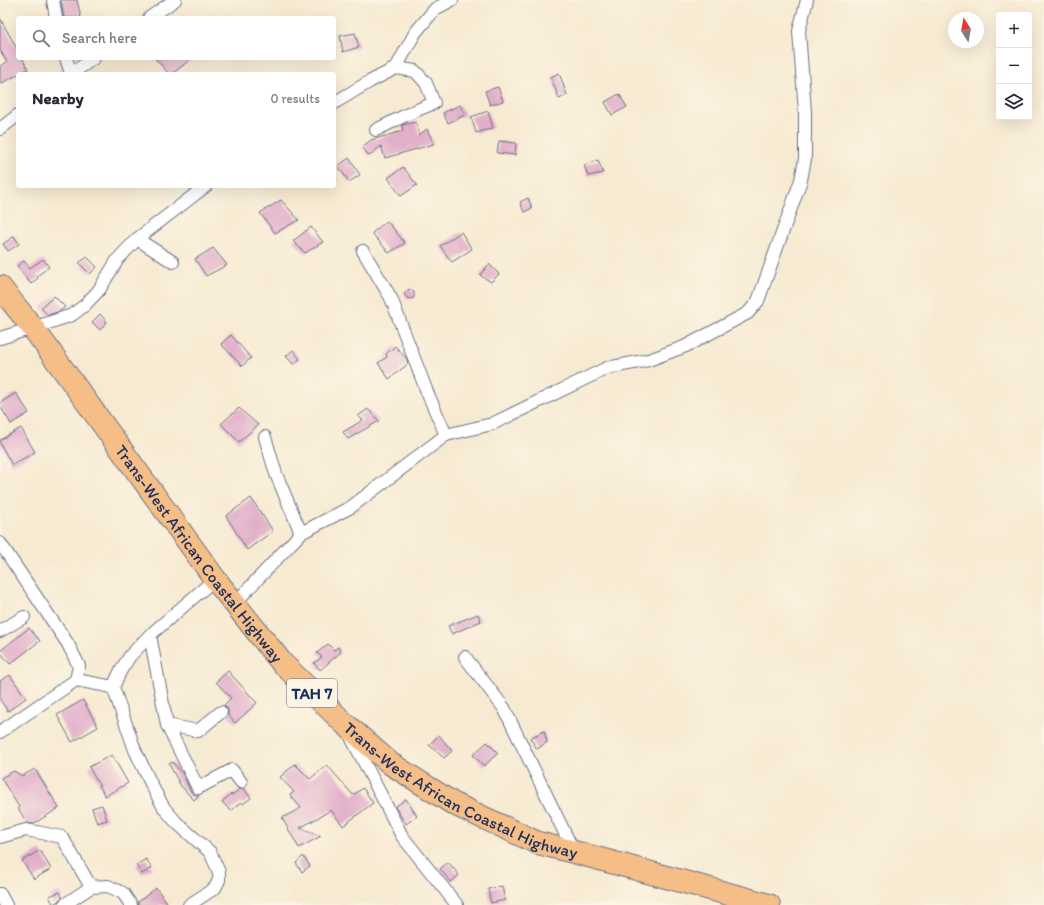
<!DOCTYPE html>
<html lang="en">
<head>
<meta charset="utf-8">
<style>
	body { margin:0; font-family:Itim,sans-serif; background:#f7f7f7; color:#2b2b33 }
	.controls { position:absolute; right:12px; top:12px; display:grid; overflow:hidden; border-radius:4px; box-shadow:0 4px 16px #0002 }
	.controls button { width:36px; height:36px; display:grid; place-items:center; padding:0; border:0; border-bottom:1px solid #e1e1e2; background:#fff; color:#2b2b33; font:20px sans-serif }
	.compass { position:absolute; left:948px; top:12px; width:36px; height:36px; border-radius:50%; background:#fff; box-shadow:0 4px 16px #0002; rotate:349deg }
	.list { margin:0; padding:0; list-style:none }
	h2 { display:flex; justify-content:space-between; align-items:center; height:52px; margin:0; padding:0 16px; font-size:17px }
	h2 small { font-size:13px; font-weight:400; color:#7c7c81 }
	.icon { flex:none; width:22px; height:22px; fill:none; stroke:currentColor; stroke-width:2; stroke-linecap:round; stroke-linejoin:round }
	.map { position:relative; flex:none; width:1044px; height:905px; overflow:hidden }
	.search { position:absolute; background:#fff; box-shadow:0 4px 16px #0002; left:16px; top:16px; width:320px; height:44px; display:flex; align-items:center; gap:10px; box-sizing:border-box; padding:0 14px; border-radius:4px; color:#7c7c81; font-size:15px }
	.panel { position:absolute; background:#fff; box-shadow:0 4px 16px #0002; left:16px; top:72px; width:320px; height:116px; border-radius:4px }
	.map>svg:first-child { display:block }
	.building { fill:#e2afca }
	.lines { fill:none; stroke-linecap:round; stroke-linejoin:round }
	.street-casing { stroke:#687087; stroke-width:14 }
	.highway-casing { stroke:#687087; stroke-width:24 }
	.street { stroke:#fff; stroke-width:12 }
	.highway { stroke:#f6be87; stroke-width:22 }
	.labels { text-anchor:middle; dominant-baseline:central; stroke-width:3; stroke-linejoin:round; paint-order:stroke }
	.shield { fill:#fcf5e5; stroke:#5e6a86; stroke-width:1 }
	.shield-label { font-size:16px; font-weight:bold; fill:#1b2f5e }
	.street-label { font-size:17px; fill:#1b2f5e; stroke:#fcf5e5 }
</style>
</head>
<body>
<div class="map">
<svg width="1044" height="905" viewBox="0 0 1044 905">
	<rect width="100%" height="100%" fill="#fcf5e5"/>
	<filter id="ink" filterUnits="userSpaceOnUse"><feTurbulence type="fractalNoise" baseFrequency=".025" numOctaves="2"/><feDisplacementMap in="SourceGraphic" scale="8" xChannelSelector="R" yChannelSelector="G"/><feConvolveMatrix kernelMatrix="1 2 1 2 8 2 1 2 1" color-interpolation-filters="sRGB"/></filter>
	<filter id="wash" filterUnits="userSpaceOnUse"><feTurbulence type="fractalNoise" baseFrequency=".012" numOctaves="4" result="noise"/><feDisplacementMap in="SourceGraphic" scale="16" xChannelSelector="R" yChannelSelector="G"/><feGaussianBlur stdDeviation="0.9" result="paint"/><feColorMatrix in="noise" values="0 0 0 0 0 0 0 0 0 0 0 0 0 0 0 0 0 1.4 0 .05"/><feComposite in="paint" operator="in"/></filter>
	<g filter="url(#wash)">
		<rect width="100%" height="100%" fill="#f7ead2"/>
		<g id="blocks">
			<g class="building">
				<polygon points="61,0 77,0 81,18 64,18"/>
				<polygon points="0,18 18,51 18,58 22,58 28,69 0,84 0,66 7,62 0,50"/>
				<polygon points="355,33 359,47 343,52 340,36"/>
				<polygon points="155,58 192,58 172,74 169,74"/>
				<polygon points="559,73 567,95 559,99 551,77"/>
				<polygon points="498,87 503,101 490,105 485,91"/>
				<polygon points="619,94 627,107 612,115 605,102"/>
				<polygon points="460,105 465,115 448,123 443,113"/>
				<polygon points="488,111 493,128 476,133 471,117"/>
				<polygon points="416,122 419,135 427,129 434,144 385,158 381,146 369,156 362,147 371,140 403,131 402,125"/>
				<polygon points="499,141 516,143 515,155 497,153"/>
				<polygon points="349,158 360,175 349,182 338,166"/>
				<polygon points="598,160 603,173 588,176 584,165"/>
				<polygon points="403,167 417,185 401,196 388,178"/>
				<polygon points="528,198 532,208 524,212 520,202"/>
				<polygon points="281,200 299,220 275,233 260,213"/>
				<polygon points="387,221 405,243 389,253 372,233"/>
				<polygon points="311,227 323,242 305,253 293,241"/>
				<polygon points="461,232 472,249 452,262 440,246"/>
				<polygon points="14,236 19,244 8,251 3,244"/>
				<polygon points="213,248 227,265 206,276 195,259"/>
				<polygon points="87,257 97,267 90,274 79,263"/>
				<polygon points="43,259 49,267 37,276 38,278 31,284 17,266 24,261 30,268"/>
				<polygon points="489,264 499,274 491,282 480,275"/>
				<polygon points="409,289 414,292 414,298 408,299 404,294"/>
				<polygon points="54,296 65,307 60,311 48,315 41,308"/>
				<polygon points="100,314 107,322 100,330 92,322"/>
				<polygon points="231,335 251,358 242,366 221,344"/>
				<polygon points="395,346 407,359 408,364 389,379 378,363 387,357 386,354"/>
				<polygon points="293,350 300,359 293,364 286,356"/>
				<polygon points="16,393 29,413 11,424 0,406 0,403"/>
				<polygon points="239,408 258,425 239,442 221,424"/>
				<polygon points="368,409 379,421 348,439 343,432 363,420 358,416"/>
				<polygon points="21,428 35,452 12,465 0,443 0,440"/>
				<polygon points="251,498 273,531 247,550 226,516"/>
				<polygon points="478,614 481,621 452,634 448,626"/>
				<polygon points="29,628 40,641 10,664 0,652 0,651"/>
				<polygon points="328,644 334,650 338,647 341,652 320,670 314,663 322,657 317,653"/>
				<polygon points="228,671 257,703 235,723 228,715 228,710 226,707 224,705 231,698 216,682"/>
				<polygon points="10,675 26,698 8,711 0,700 0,681"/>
				<polygon points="83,700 98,727 72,742 57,715"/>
				<polygon points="544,731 547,742 537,749 530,738"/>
				<polygon points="439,735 452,751 444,758 429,745"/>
				<polygon points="487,742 498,753 484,766 473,755"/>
				<polygon points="112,755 128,783 105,796 89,767"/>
				<polygon points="172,762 183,774 191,792 194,794 199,795 194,800 181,786 169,764"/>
				<polygon points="295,764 310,779 327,765 353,795 363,788 373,803 343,826 331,810 300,828 321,836 299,848 282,818 301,808 290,795 294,792 280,777"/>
				<polygon points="35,769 59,808 33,824 27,823 18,808 19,807 1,778 14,771 22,776"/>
				<polygon points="240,789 244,789 251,798 243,804 241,802 231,811 222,802 231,794 232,795"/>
				<polygon points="406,799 417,816 406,824 395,807"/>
				<polygon points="102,805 107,820 97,823 92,808"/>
				<polygon points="40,850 51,869 34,879 22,861"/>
				<polygon points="303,856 310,866 302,872 296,863"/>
				<polygon points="146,859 152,868 142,874 136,865"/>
				<polygon points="448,862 459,875 451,882 440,869"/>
				<polygon points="502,886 505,900 491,903 488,889"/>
				<polygon points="156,888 169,905 138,905 138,902"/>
				<polygon points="60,892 62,897 57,902 53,904 49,896"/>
			</g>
		</g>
	</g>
	<g filter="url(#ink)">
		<use href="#blocks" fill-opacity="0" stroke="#687087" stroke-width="1"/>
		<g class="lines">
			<g class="street-casing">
				<g id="street">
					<polyline points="53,0 56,18"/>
					<polyline points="149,18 175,0"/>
					<polyline points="66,58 71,74"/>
					<polyline points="396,68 415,33 435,9 452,0"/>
					<polyline points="71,74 94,58"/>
					<polyline points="334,103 369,82 396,68 415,71 426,83 434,103 410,113 376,130"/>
					<polyline points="0,129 18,115"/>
					<polyline points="137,239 206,186"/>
					<polyline points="363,251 391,298 427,392 446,435"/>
					<polyline points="0,338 33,328 72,315 85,305 99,290 118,259 137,239 173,262"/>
					<polyline points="301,533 351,507 446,435 492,424 607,368 649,360 686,346 748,313 758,301 801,180 805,159 805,112 799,31 807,0"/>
					<polyline points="0,543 68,644 79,666 76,680"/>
					<polyline points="235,603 301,533 276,474 265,437"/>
					<polyline points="0,631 24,617"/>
					<polyline points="150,635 167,725 198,731 221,712"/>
					<polyline points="465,657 504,708 574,852"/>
					<polyline points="113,687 135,750 152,786 164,808 177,823 210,852 219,872 219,880 215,888 189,905"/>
					<polyline points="167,725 198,788 232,770 241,782"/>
					<polyline points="0,732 76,680 113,687 121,670 130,656 150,635 215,579"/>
					<polyline points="350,735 402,836 457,905"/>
					<polyline points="0,837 26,830 62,837 91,887"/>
					<polyline points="0,894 6,905"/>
					<polyline points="64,905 91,887 108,886 123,893 131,905"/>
				</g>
			</g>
			<g class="highway-casing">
				<g id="highway">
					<path id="s1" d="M0,287L33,328L215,579L282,663L344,723L391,764L454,804L538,843L574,852L769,905"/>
				</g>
			</g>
			<use href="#street" class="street"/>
			<use href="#highway" class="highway"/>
		</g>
	</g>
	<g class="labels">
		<rect class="shield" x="287" y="679" width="50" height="28" rx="3"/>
		<g class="shield-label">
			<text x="312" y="693">TAH 7</text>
		</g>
		<g class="street-label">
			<text stroke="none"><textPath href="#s1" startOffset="333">Trans-West African Coastal Highway</textPath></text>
			<text stroke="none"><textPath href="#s1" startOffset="693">Trans-West African Coastal Highway</textPath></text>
		</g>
	</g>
</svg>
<div class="controls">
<button>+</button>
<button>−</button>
<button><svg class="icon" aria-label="layers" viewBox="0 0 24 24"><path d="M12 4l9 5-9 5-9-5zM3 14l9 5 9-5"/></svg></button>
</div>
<svg class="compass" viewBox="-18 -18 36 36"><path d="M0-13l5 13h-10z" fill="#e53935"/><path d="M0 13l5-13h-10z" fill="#7c7c81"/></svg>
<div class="search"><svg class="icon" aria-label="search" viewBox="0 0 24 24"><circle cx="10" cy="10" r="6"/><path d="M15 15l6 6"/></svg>Search here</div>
<section class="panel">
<h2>Nearby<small>0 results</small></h2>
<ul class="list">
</ul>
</section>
</div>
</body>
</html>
